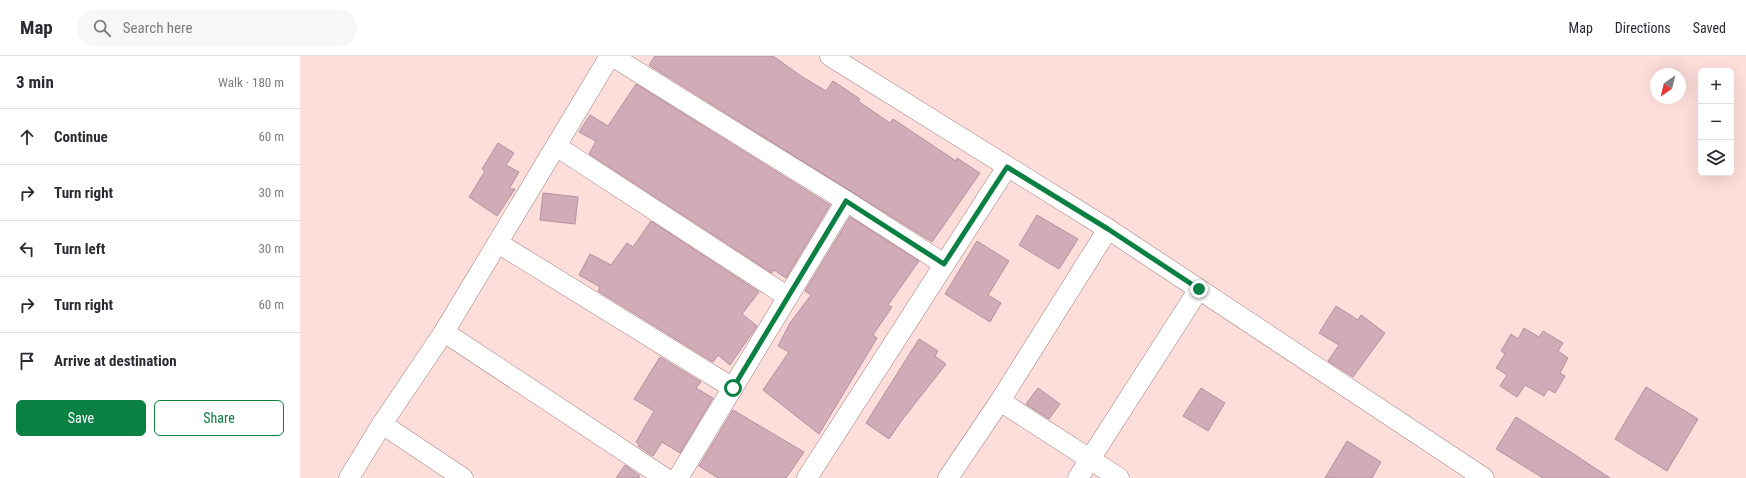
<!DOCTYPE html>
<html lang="en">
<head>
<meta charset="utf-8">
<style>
	body { margin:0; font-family:"Roboto Condensed",sans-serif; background:#f7f7f7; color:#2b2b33 }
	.controls { position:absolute; right:12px; top:12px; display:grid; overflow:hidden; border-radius:6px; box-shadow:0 4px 16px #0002 }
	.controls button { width:36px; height:36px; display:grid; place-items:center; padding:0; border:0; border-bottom:1px solid #e1e1e2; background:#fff; color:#2b2b33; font:20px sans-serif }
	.compass { position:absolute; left:1350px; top:12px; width:36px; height:36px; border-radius:50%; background:#fff; box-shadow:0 4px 16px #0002; rotate:215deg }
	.stop { position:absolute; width:12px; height:12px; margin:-9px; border:3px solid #0b8043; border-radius:50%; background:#fff }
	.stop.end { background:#0b8043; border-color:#fff; box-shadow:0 1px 4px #0008 }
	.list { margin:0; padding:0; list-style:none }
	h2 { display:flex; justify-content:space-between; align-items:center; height:52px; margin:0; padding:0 16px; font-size:17px }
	h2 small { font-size:13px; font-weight:400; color:#7c7c81 }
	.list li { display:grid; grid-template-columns:26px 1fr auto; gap:12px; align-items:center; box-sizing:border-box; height:56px; padding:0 16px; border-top:1px solid #e1e1e2 }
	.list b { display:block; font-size:15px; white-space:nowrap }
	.list em { font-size:13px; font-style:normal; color:#7c7c81 }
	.actions { display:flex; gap:8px; padding:12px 16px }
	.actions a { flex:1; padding:9px 0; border:1px solid #0b8043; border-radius:6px; text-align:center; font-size:14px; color:#0b8043 }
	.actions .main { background:#0b8043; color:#fff }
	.icon { flex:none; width:22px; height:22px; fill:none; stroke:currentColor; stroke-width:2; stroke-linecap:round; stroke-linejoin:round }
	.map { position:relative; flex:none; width:1446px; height:422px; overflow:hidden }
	header { display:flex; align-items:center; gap:24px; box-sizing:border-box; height:56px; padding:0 20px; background:#fff; border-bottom:1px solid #e1e1e2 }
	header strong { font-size:19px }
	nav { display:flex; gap:22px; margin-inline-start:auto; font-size:14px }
	.search { width:280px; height:36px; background:#f7f7f7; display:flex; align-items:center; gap:10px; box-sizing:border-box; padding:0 14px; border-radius:22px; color:#7c7c81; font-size:15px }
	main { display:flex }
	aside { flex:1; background:#fff }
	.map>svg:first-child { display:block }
	.building { fill:#d1acb8; stroke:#b4919d }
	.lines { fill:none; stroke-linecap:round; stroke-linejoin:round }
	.minor-casing { stroke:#a37f7c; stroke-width:21 }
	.minor { stroke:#fff; stroke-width:20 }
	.route { stroke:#0b8043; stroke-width:5 }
</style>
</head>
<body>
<header>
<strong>Map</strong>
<div class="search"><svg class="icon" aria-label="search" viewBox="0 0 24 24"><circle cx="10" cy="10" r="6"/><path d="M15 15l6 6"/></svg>Search here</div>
<nav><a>Map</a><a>Directions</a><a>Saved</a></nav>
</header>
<main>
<aside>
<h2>3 min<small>Walk · 180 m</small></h2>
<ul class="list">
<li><svg class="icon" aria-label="ahead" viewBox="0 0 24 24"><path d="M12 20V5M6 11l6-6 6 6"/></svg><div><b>Continue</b></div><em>60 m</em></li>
<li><svg class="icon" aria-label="right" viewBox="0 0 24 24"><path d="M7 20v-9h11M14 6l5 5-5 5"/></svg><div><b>Turn right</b></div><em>30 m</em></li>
<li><svg class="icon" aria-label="left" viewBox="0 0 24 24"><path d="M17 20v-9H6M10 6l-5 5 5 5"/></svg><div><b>Turn left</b></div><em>30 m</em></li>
<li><svg class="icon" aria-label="right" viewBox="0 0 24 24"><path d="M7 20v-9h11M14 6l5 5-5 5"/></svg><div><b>Turn right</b></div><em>60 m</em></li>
<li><svg class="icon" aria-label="arrive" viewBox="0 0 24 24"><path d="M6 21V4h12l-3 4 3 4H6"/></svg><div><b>Arrive at destination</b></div></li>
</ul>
<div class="actions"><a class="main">Save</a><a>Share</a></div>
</aside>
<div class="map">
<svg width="1446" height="422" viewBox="0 0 1446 422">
	<rect width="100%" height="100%" fill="#fededb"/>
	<g class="building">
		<polygon points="355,0 473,0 501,20 526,35 533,25 560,43 558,45 590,67 593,63 656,105 657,102 680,117 632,186 349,9"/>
		<polygon points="336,28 530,149 486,222 474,214 472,217 289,98 296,85 279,76 290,59 308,70"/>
		<polygon points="198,87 214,97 206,109 219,116 209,133 215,133 197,160 169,141 185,115 182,113"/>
		<polygon points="243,137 278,141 275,168 240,164"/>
		<polygon points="737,159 778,183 759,213 719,189"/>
		<polygon points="550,161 619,205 588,249 592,251 573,279 577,282 519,378 463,334 489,296 478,290 490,267 511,239 505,235"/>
		<polygon points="351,165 459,236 442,258 457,270 430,309 418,299 413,306 298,235 300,231 279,219 290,198 311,209 327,187 333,191"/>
		<polygon points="677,185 709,205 688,239 701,247 690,266 645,238"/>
		<polygon points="1036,250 1058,264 1061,259 1085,277 1053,321 1028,305 1039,289 1019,277"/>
		<polygon points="1224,272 1239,281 1243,275 1263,287 1258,295 1268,302 1260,317 1265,320 1255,337 1248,333 1244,340 1225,329 1217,341 1200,330 1207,319 1196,312 1205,298 1201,295 1211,278 1218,283"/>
		<polygon points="619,283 638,295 635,300 646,308 602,364 589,383 566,367"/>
		<polygon points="360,301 401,326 396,332 413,342 380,397 362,386 353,400 338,390 339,389 336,386 354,355 334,343"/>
		<polygon points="1346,331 1398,363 1367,415 1315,383"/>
		<polygon points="738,332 760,348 749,363 726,348"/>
		<polygon points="901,332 925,347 908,375 883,360"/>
		<polygon points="433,354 504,396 486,422 418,422 399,410"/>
		<polygon points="1216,361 1266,393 1310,422 1243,422 1196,393"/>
		<polygon points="1047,385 1081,406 1072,422 1025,422"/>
		<polygon points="325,409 340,420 339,422 316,422"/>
	</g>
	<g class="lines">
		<g class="minor-casing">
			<g id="minor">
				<polyline points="312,0 546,145 644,208"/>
				<polyline points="530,0 808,173 1184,422"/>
				<polyline points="256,90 488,241"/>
				<polyline points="198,187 433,332"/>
				<polyline points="144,276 365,422"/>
				<polyline points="700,345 819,422"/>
				<polyline points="82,368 163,422"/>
				<polyline points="49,422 82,368 144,276 310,0"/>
				<polyline points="378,422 546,145"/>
				<polyline points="507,422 707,111"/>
				<polyline points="648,422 700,345 808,173"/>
				<polyline points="778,422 899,233"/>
			</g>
		</g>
		<use href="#minor" class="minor"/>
	</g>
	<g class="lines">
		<polyline class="route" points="433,332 546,145 644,208 707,111 808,173 899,233"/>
	</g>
</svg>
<div class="controls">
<button>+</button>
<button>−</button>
<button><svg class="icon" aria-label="layers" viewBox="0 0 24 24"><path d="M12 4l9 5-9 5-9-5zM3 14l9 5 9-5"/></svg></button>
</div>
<svg class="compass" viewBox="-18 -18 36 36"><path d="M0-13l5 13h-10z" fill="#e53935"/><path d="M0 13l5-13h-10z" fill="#7c7c81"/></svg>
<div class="stop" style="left:433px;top:332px"></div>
<div class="stop end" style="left:899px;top:233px"></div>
</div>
</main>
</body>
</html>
